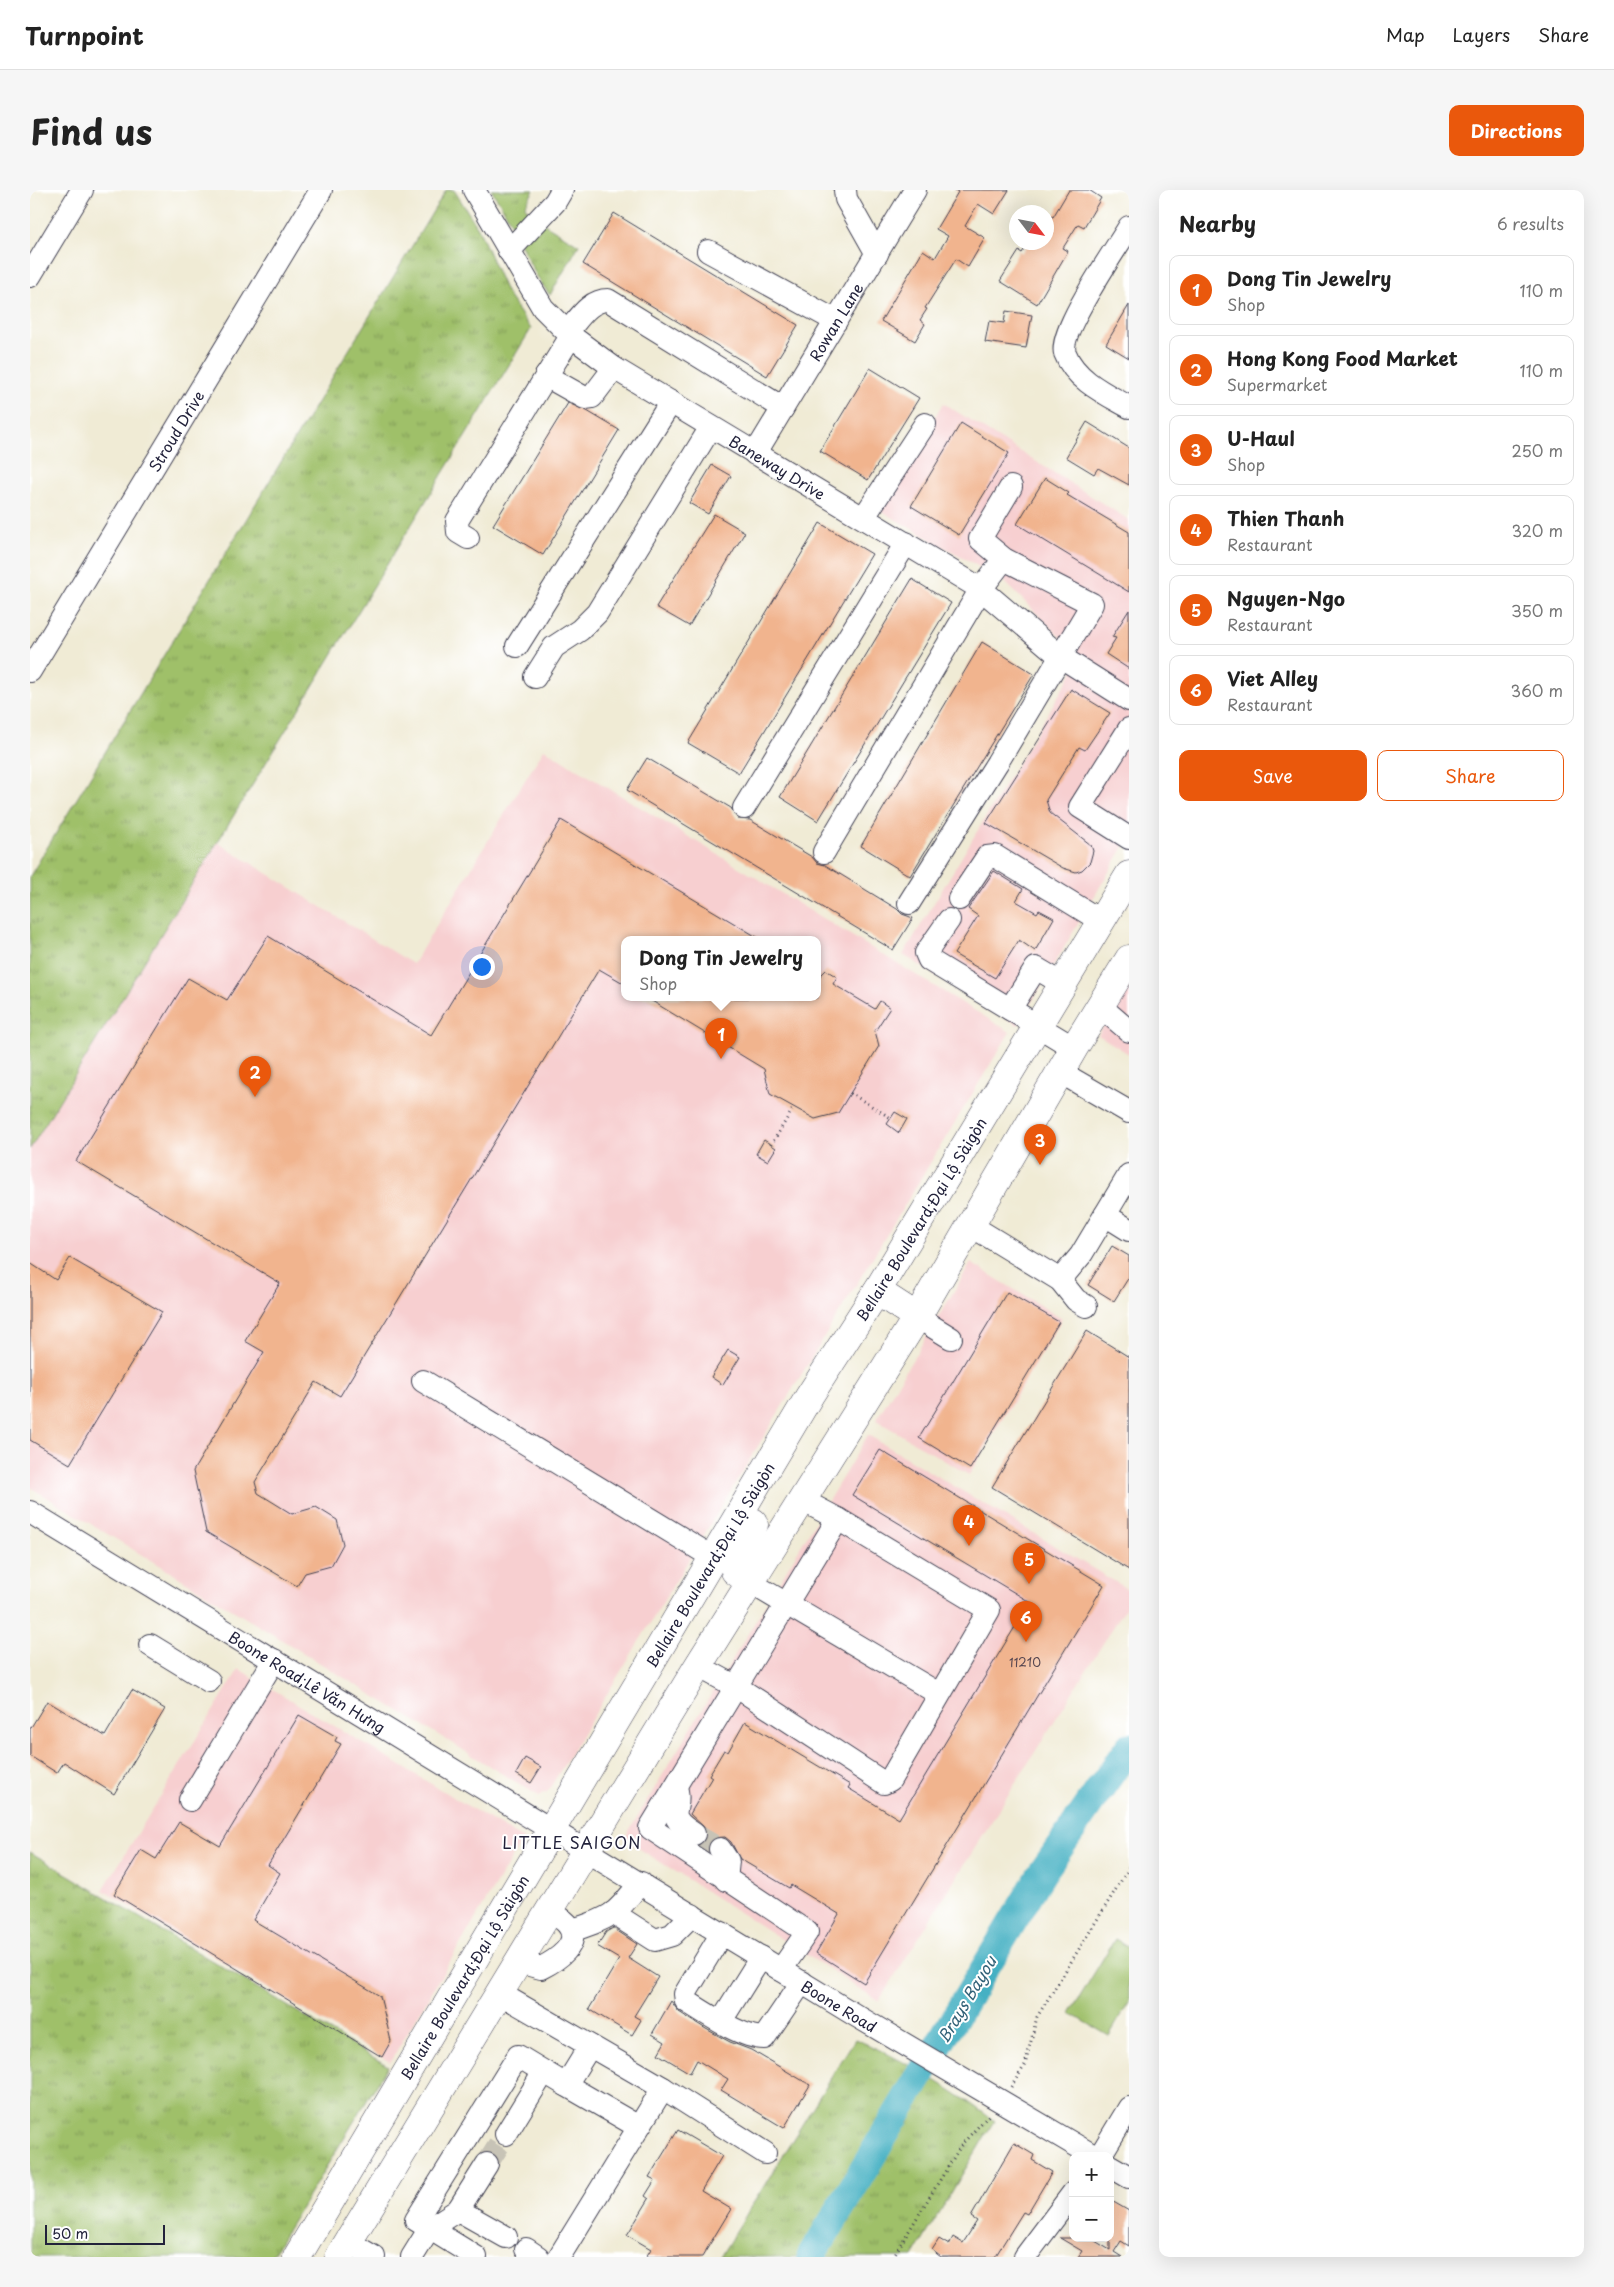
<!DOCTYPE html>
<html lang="en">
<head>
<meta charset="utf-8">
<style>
	body { margin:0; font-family:"Playpen Sans",sans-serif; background:#f6f6f6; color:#222 }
	.controls { position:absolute; right:15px; bottom:15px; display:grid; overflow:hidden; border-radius:10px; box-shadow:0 5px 20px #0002 }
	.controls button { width:45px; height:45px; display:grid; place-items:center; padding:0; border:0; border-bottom:1px solid #e0e0e0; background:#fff; color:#222; font:25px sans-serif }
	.compass { position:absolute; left:979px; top:15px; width:45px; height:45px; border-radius:50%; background:#fff; box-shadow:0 5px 20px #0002; rotate:122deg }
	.scale { position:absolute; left:15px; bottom:12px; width:120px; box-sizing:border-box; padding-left:5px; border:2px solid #22223b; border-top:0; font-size:14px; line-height:18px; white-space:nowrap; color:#22223b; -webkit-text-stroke:4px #fff; paint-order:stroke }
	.you { position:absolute; left:451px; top:776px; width:18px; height:18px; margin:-12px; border:4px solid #fff; border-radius:50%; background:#1a73e8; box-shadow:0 0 0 8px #1a73e833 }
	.badge { display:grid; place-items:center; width:32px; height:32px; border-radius:50%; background:#ea580c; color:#fff; font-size:16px; font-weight:700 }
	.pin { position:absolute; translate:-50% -41px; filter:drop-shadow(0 1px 2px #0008) }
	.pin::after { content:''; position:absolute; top:26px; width:18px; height:15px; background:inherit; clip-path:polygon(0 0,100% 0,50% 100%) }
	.popup { position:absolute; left:591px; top:746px; width:200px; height:65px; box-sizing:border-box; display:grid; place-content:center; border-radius:10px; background:#fff; filter:drop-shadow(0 1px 4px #0005); font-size:16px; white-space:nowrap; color:#767676 }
	.popup b { font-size:19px; color:#222 }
	.popup::after { content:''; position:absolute; left:50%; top:100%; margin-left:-10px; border:10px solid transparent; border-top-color:#fff }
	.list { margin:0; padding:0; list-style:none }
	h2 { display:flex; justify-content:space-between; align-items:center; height:65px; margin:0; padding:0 20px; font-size:21px }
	h2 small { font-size:16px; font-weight:400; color:#767676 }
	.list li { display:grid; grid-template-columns:32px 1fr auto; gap:15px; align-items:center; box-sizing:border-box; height:70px; margin:0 10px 10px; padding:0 10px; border:1px solid #e0e0e0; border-radius:10px }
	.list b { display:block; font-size:19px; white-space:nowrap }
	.list p { margin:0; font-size:16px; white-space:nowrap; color:#767676 }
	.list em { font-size:16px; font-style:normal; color:#767676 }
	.actions { display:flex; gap:10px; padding:15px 20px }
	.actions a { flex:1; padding:11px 0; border:1px solid #ea580c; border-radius:10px; text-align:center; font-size:18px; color:#ea580c }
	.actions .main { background:#ea580c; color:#fff }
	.map { position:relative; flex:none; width:1099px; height:2067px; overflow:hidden; border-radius:10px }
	header { display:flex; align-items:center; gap:30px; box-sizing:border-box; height:70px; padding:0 25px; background:#fff; border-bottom:1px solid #e0e0e0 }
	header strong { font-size:24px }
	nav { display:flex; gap:28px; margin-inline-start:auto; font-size:18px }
	.intro { display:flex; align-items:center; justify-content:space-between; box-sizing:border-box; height:120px; padding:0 30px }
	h1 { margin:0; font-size:35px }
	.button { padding:12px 22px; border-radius:10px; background:#ea580c; color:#fff; font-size:18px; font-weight:700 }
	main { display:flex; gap:30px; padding:0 30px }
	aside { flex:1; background:#fff; border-radius:10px; box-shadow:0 5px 20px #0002 }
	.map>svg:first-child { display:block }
	.built { fill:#f7cfd0; fill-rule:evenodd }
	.grass { fill:url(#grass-tufts); stroke:#607152 }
	.park { fill:#9fc069; stroke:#607152 }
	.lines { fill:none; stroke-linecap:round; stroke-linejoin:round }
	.river { stroke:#45b0c3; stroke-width:29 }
	.building { fill:#f1b48e }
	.minor-tunnel { stroke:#c7c3b6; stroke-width:22; stroke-dasharray:22 11; stroke-linecap:butt }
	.minor-casing { stroke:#414052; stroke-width:24 }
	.major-casing { stroke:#414052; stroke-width:29 }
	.path { stroke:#414052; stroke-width:3; stroke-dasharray:1 4; stroke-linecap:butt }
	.minor { stroke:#fff; stroke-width:22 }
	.major { stroke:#fff; stroke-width:28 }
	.labels { text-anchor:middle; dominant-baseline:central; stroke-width:4; stroke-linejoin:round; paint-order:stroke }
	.number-label { font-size:12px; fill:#564650 }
	.street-label { font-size:15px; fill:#22223b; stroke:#fff }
	.neighbourhood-label { font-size:16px; letter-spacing:1px; fill:#22223b; stroke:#fff }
	.water-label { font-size:16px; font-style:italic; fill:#326278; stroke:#fff }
</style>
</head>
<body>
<header>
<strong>Turnpoint</strong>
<nav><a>Map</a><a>Layers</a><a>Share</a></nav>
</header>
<div class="intro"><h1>Find us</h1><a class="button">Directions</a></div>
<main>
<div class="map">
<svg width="1099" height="2067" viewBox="0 0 1099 2067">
	<defs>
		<pattern id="grass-tufts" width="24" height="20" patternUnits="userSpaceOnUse" patternTransform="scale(1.25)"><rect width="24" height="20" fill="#9fc069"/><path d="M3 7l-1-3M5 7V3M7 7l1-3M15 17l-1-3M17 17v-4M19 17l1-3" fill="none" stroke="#819c58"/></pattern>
	</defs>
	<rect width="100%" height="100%" fill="#fff"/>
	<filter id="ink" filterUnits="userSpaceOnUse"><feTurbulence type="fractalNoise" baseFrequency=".02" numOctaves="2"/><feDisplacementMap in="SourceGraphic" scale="10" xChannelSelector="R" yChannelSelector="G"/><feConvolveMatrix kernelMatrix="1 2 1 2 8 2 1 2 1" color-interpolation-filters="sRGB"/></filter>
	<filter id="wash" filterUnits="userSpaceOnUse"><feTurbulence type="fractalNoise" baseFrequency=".0096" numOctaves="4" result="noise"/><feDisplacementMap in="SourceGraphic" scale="20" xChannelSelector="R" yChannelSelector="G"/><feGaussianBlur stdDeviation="1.12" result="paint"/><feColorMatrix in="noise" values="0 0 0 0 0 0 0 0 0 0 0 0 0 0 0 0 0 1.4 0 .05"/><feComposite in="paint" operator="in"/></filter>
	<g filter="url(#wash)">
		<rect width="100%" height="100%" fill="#f0ebd5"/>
		<g class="built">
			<polygon points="913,213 1099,330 1099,648 988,835 873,765 1051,468 974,391 849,320"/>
			<path d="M514,559L980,842L518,1601L509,1606L0,1297V959L187,652L383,774ZM595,750H787V808H595Z"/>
			<polygon points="1099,796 1099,864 1068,845"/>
			<polygon points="941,1073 1032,1129 939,1285 846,1230"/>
			<polygon points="838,1245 1099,1400 1099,1412 849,1811 594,1649"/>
			<polygon points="209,1479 493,1649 360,1872 73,1700"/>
		</g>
		<g class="grass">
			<polygon points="416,0 424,0 448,38 477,104 501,139 0,959 0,686"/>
			<path d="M461,0H504L495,16L501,26L549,55L520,105C494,74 486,32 461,0Z"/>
			<polygon points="0,1662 358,1876 241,2067 0,2067"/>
			<path d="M825,1849C871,1868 925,1900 964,1931L883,2067H690Z"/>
		</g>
		<polygon class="park" points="1085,1749 1099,1757 1099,1812 1079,1846 1040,1823"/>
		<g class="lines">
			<polyline class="river" points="781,2067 1012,1683 1099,1557"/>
		</g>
		<g id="blocks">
			<g class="building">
				<polygon points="925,0 979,0 964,24 948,14 935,36 955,48 938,77 926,69 895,118 897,119 890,130 895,134 885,151 851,131 893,60 905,68 918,46 906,39 928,2"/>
				<polygon points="1039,0 1059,0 1071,8 1054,37 1048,34 1033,58 1038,61 1007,114 970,91 989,61 992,63 999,52 1016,52 1016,24 1023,27"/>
				<polygon points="584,23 768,135 737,186 553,74"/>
				<polygon points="1099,115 1099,168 1076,154"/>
				<polygon points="976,121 1002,125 996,158 955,152 959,131 974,133"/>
				<polygon points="840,178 889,208 838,290 790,261"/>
				<polygon points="538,213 557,221 589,240 513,365 463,335"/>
				<polygon points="1057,232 1099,258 1099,295 1068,278 1064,284 1036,267"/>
				<polygon points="931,233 979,263 929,345 881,316"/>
				<polygon points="682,275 701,286 678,324 659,313"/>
				<polygon points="1015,288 1039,303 1037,305 1099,342 1099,402 987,334"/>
				<polygon points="684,324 715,342 659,436 626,417"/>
				<polygon points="790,333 842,364 709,583 658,553"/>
				<polygon points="882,389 921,413 788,631 750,607"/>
				<polygon points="1099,420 1099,479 1076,464 1086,448 1082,447"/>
				<polygon points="952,452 1004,484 880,686 831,656"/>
				<polygon points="1041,499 1080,523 1055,560 1049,557 1016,610 1020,623 1061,655 1063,661 1060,672 1052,680 1046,682 1033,678 956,633"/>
				<polygon points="617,568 701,618 708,629 720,630 782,667 787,673 795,675 867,719 872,724 883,728 863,760 597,600"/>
				<polygon points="531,630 732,750 595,750 595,794 569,779 310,1206 286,1192 225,1292 228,1303 262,1324 286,1317 307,1330 313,1354 301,1376 275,1383 267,1396 176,1342 163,1281 234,1162 215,1151 250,1093 46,971 158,788 197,810 238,746 401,845"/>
				<polygon points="964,681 993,699 986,711 1007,723 1009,720 1024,728 1005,761 989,750 965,788 924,764 948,726 938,719"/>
				<polygon points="796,780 807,787 803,794 845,819 850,811 860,818 845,841 849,856 808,923 785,929 740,904 734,879 617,808 787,808 787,789"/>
				<polygon points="865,922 877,929 869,943 857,934"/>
				<polygon points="734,950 746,958 738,971 726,964"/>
				<polygon points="1082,1056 1099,1066 1099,1087 1084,1111 1058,1095"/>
				<polygon points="40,1068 132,1122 40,1274 0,1250 0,1073 26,1090"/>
				<polygon points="977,1102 1029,1132 940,1279 889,1248"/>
				<polygon points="1057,1141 1099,1167 1099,1380 962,1297"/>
				<polygon points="698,1160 710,1167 693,1195 681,1187"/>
				<polygon points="850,1260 1074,1395 834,1793 786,1763 809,1724 761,1695 759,1698 710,1669 701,1652 695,1647 682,1648 677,1660 670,1655 677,1646 676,1639 660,1624 682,1587 679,1585 694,1560 698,1562 715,1532 820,1595 818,1598 869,1629 1000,1412 822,1305"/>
				<polygon points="102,1500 135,1519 84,1604 34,1572 27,1583 0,1566 0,1539 17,1511 75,1546"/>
				<polygon points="269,1525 307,1547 305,1551 311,1554 238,1675 250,1683 223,1730 350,1806 361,1851 352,1867 84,1704 111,1660 126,1669 149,1632 190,1656"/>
				<polygon points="495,1568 511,1577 501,1593 486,1584"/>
				<polygon points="583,1738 607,1754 598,1768 628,1787 604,1826 611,1830 602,1845 559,1819 589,1769 567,1756 576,1742"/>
				<polygon points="641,1811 649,1822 676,1839 700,1852 721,1860 780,1895 754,1938 691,1900 698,1889 667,1870 660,1883 628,1864 635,1852 622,1844"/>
				<polygon points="648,1940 692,1966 671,2001 701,2019 672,2067 616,2067 621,2059 597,2045 619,2009 615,2006 625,1990 619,1987"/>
				<polygon points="984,1953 1004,1965 1002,1970 1022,1982 997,2024 993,2022 965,2067 911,2067 902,2060 909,2049 919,2055 923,2047 933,2053 947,2031 941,2027"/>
				<polygon points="1080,2010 1099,2021 1099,2056 1091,2051 1084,2062 1092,2067 1048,2067 1052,2061 1030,2048 1060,2048 1080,2060"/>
			</g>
		</g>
	</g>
	<g filter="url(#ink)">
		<use href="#blocks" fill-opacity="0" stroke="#414052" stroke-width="1"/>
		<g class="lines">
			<g class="minor-tunnel">
				<polyline points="664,1644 690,1659"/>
				<polyline points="457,1974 476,1944"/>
			</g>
			<g class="minor-casing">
				<g id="minor">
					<path id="s1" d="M444,0L513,118L541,146L584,178L951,399L1031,467L1099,510"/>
					<polyline points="815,0 816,9 847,64"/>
					<path d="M1099,37C1086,59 1028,142 1035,163C1045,190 1076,204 1099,217"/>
					<polyline points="479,61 525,12 532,0"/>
					<polyline points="678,61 806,131"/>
					<polyline points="0,86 52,0"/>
					<path d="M537,142C549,129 559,110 578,110L753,218"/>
					<polyline points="516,186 555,208 562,207 584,178"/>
					<path id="s2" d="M725,264L885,0"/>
					<polyline points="834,327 895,234"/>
					<polyline points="438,348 428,342 427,331 541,146"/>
					<polyline points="487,456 641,212"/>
					<path id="s3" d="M0,481L291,0"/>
					<polyline points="505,487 524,457 550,440 567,423 681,237"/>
					<polyline points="1099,539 1050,617 1099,648"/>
					<polyline points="714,618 876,353"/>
					<polyline points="794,662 951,399 974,369"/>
					<polyline points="929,709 957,667 965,666 1071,731"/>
					<polyline points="879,713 967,573 1062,414 974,369 950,349 981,297"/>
					<polyline points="919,730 896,763 899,770 1044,858"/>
					<polyline points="1070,816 1099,841"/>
					<polyline points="980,819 1006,778 1033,794"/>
					<polyline points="1030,882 1099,922"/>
					<polyline points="1075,1025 1099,1040"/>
					<polyline points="940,1035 1030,1090 1051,1065 1099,985"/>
					<polyline points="1030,1090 1046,1110 1056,1116"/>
					<polyline points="887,1127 921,1148"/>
					<polyline points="393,1191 684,1368"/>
					<path id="s4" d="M0,1322L825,1825L1064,1966"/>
					<polyline points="721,1393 909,1504"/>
					<polyline points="120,1455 179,1491"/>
					<polyline points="668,1476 707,1497 854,1593 860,1590 959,1420 808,1329 772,1310"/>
					<path d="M646,1597C654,1622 631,1622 664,1644"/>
					<polyline points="160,1610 244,1470"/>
					<polyline points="690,1659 698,1671 696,1690"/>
					<polyline points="583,1723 625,1750 642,1745 662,1725"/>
					<path d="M542,1740C554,1737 573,1730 583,1723C593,1716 602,1702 611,1693"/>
					<path d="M692,1743L655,1804L656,1811C675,1823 712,1848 734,1848L772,1792"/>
					<path d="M488,1772L511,1778C525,1771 553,1754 538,1735C534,1729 525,1725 519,1721"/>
					<polyline points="751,1780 777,1742 620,1638 808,1329"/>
					<polyline points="469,1803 633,1898 529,2067"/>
					<polyline points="691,1831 731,1767"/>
					<polyline points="560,1856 536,1895 607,1936"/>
					<polyline points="633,1898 735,1963"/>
					<polyline points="476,1944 514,1882"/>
					<polyline points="1070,1966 1099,1918"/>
					<polyline points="1080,1976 1099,1987"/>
					<polyline points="428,2020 457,1974"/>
					<polyline points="318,2052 344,2067"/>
					<polyline points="496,2059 508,2067"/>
					<polyline points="382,2067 400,2038 428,2020 476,2047"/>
					<polyline points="446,2067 386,2030 488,1866 536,1895"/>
					<polyline points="995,2067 1043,2003"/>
				</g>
			</g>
			<g class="major-casing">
				<g id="major">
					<polyline points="847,1101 887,1127"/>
					<polyline points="721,1393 705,1381 704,1373 724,1335 723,1332"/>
					<path id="s5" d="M267,2067L780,1205L847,1101L1099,685"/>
					<polyline points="309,2067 668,1476 887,1127 1044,858 1099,769"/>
				</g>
			</g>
			<g class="path">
				<polyline points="820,903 861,928"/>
				<polyline points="741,955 764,917"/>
				<polyline points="981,1897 995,1875 1007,1827 1099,1678"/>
				<polyline points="863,2067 932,1954 959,1925"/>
			</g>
			<use href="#minor" class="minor"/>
			<use href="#major" class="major"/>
		</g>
	</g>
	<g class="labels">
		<g class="number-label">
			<text x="995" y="1472">11210</text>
		</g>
		<g class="street-label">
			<text stroke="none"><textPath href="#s2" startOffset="155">Rowan Lane</textPath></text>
			<text stroke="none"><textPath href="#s3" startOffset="281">Stroud Drive</textPath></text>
			<text stroke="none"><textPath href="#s1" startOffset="421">Baneway Drive</textPath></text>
			<text stroke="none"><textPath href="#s5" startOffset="1211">Bellaire Boulevard;Đại Lộ Sàigòn</textPath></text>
			<text stroke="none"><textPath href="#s5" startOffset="806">Bellaire Boulevard;Đại Lộ Sàigòn</textPath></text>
			<text stroke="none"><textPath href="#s4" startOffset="325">Boone Road;Lê Văn Hưng</textPath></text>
			<text stroke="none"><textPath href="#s5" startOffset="326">Bellaire Boulevard;Đại Lộ Sàigòn</textPath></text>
			<text stroke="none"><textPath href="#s4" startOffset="948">Boone Road</textPath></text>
		</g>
		<g class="neighbourhood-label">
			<text x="542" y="1652">LITTLE SAIGON</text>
		</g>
		<g class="water-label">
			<text transform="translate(936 1809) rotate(-59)">Brays Bayou</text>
		</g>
	</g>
</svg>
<div class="controls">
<button>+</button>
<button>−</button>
</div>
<svg class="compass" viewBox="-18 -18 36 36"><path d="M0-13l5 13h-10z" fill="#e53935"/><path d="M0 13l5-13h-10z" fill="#767676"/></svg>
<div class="scale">50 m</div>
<div class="you"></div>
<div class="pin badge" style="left:691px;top:869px">1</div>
<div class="popup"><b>Dong Tin Jewelry</b>Shop</div>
<div class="pin badge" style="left:225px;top:907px">2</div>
<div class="pin badge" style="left:1010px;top:975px">3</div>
<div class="pin badge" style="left:939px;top:1356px">4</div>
<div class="pin badge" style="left:999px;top:1394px">5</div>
<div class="pin badge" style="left:996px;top:1452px">6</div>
</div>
<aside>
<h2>Nearby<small>6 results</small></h2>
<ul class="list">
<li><span class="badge">1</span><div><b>Dong Tin Jewelry</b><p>Shop</p></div><em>110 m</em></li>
<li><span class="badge">2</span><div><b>Hong Kong Food Market</b><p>Supermarket</p></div><em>110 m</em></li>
<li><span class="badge">3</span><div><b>U-Haul</b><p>Shop</p></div><em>250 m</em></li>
<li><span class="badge">4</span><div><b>Thien Thanh</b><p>Restaurant</p></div><em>320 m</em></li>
<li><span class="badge">5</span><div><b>Nguyen-Ngo</b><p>Restaurant</p></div><em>350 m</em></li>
<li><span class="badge">6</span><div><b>Viet Alley</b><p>Restaurant</p></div><em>360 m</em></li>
</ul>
<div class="actions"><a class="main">Save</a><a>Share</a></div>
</aside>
</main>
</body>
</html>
